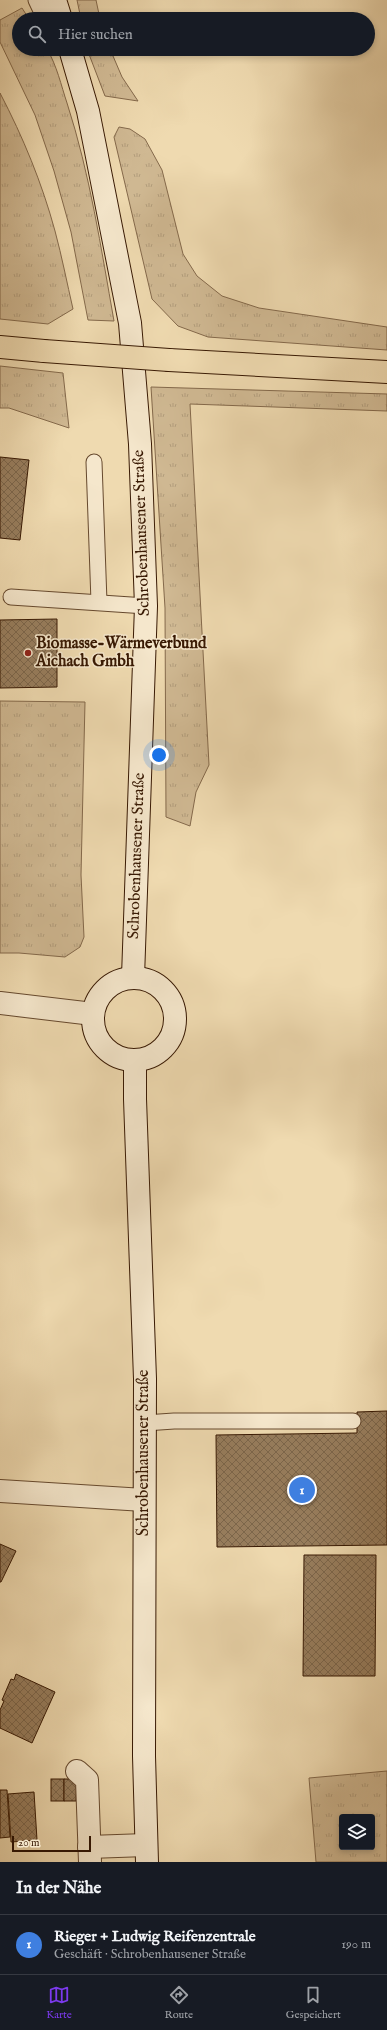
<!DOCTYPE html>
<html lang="de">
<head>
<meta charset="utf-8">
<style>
	body { margin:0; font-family:"IM FELL English",serif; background:#242831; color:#f1f3f6 }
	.controls { position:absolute; right:12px; bottom:12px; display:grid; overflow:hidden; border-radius:4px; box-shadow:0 2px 6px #0003 }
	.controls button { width:36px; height:36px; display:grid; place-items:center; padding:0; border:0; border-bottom:1px solid #363941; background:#171b24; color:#f1f3f6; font:20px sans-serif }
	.scale { position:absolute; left:12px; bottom:10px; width:79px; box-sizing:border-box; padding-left:4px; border:2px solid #381903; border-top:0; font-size:11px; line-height:14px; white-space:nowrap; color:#381903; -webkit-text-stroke:3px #f5e7cc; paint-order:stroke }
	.you { position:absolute; left:159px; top:755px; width:14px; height:14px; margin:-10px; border:3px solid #fff; border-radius:50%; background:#1a73e8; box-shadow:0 0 0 6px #1a73e833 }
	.badge { display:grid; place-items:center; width:26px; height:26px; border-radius:50%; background:#7c3aed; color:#fff; font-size:13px; font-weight:700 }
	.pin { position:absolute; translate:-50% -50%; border:2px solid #fff; box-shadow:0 1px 4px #0006 }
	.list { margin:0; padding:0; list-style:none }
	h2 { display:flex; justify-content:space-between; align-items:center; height:52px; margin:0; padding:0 16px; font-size:17px }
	h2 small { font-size:13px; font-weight:400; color:#9ea1a6 }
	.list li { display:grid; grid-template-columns:26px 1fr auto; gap:12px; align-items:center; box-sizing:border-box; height:60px; padding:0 16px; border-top:1px solid #363941 }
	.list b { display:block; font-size:15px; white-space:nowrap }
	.list p { margin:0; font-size:13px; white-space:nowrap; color:#9ea1a6 }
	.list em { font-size:13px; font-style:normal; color:#9ea1a6 }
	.icon { flex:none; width:22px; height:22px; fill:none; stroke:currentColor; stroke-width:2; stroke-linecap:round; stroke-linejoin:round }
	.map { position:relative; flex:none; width:387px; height:1862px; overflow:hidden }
	.search { position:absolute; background:#171b24; box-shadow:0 2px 6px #0003; left:12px; right:12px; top:12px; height:44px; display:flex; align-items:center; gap:10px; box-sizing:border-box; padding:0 14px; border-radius:22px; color:#9ea1a6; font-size:15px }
	.sheet { height:112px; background:#171b24 }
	nav { display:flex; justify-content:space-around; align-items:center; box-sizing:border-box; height:56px; border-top:1px solid #363941; background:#171b24; font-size:11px; color:#9ea1a6 }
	nav a { display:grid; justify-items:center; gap:2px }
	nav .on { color:#7c3aed }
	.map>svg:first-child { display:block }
	.grass { fill:url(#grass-tufts); stroke:#84694b; fill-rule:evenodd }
	.building { fill:url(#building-cross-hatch); stroke:#381903 }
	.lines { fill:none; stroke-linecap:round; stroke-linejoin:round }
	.lane-casing { stroke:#66492e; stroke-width:17 }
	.street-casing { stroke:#66492e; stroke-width:24 }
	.secondary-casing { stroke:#381903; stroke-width:24 }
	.highway-casing { stroke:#381903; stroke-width:24 }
	.lane { stroke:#f5e7cc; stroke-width:15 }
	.street { stroke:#f5e7cc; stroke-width:22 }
	.secondary { stroke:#f5e7cc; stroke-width:22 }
	.highway { stroke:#efdab0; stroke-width:22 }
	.highway-bridge-casing { stroke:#381903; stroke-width:24; stroke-linecap:butt }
	.highway-bridge { stroke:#efdab0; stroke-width:22 }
	.poi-dot { fill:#8f2418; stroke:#f5e7cc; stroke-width:1.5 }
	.labels { text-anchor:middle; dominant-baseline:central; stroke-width:3; stroke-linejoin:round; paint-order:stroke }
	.street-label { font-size:16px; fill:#381903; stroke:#f5e7cc }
	.poi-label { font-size:16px; font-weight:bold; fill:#381903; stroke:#f5e7cc; text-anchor:start }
</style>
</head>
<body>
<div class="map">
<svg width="387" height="1862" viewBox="0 0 387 1862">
	<defs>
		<pattern id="grass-tufts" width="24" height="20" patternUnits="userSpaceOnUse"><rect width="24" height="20" fill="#d0b993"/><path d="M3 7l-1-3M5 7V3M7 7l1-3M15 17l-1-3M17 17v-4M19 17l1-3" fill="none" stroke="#b39e7d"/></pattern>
		<pattern id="building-cross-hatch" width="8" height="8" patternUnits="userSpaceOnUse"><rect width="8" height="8" fill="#977d5d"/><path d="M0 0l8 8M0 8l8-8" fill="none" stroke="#7c664b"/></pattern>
	</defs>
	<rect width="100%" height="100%" fill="#efdab0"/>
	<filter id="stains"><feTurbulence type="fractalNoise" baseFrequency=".005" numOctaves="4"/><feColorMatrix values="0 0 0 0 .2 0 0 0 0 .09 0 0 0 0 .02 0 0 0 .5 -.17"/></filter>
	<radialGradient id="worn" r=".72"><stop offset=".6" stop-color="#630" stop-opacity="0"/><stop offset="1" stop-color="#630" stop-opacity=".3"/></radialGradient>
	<g class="grass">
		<polygon points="77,0 96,0 100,19 81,19"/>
		<path d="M22,8L29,19H19V49H47C57,66 61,85 67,103C90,174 101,248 114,321L88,320L71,232L54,171L35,115L0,42V20Z"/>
		<polygon points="87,49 110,49 122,77 138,101 105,96"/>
		<path d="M0,93C23,137 42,183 55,231C62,257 67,283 73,309L48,324L0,319Z"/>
		<polygon points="119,127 130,129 145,139 162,170 183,254 197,276 222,296 259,308 387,327 387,350 208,337 178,326 152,299 114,137"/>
		<polygon points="0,366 63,373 69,428 9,408 0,408"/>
		<polygon points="151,387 387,394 387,411 190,404 209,765 196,792 190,826 166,817 165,608"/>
		<polygon points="0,701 85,702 81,875 84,937 80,947 65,957 19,953 0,953"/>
		<path d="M387,1771V1862H316L309,1778ZM342,1817H372V1847H342Z"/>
	</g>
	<g class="building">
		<polygon points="0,457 29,460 20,540 0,538"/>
		<polygon points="57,619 57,687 0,688 0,620"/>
		<polygon points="387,1411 387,1545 217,1547 216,1435 357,1433 357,1412"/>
		<polygon points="0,1544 16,1551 1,1582 0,1582"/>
		<polygon points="304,1555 376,1555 375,1676 303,1676"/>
		<polygon points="16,1674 55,1692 32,1743 0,1728 0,1710 4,1701 2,1700 11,1679 14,1680"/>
		<rect x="51" y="1779" width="13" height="22"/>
		<polygon points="64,1779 77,1779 76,1801 64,1801"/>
		<polygon points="0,1790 7,1790 10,1837 0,1838"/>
		<polygon points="34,1792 37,1840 11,1842 8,1794"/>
	</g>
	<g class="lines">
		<g class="lane-casing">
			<g id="lane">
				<polyline points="36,0 45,19"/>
				<polyline points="94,462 99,602"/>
				<polyline points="11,597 146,606"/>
				<polyline points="145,1423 174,1421 353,1421"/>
			</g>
		</g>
		<g class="street-casing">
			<g id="street">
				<polyline points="0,1003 93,1014"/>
				<polyline points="0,1491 144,1500"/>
				<polyline points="77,1771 87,1780 90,1862"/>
				<polyline points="89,1847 146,1845"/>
			</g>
		</g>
		<g class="secondary-casing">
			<g id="secondary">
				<polyline points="55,0 61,19"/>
				<polyline points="70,49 88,111 130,323 140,444 146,606 133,977"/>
				<circle cx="134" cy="1019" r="41"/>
				<polyline points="135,1060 135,1099 145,1379 144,1756 147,1862"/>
			</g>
		</g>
		<g class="highway-casing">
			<g id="highway">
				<polyline points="0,347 44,351"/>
				<polyline points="169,360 387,372"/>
			</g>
		</g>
		<use href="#lane" class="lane"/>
		<use href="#street" class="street"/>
		<use href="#secondary" class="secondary"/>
		<use href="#highway" class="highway"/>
		<g class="highway-bridge-casing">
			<polyline id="highway-bridge" points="44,351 169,360"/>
		</g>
		<use href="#highway-bridge" class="highway-bridge"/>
	</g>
	<circle class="poi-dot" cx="28" cy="653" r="4"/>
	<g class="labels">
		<g class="street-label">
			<text transform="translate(142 533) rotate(-92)">Schrobenhausener Straße</text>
			<text transform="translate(137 856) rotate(-88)">Schrobenhausener Straße</text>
			<text transform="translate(144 1453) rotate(-90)">Schrobenhausener Straße</text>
		</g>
		<g class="poi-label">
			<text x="36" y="644">Biomasse-Wärmeverbund<tspan x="36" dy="18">Aichach Gmbh</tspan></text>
		</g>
	</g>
	<rect width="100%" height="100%" filter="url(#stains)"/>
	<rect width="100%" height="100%" fill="url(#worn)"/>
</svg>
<div class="controls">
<button><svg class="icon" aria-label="layers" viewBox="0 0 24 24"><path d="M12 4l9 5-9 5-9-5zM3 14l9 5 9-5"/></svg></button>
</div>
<div class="scale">20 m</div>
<div class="you"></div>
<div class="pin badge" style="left:302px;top:1490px;background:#3f7fe0">1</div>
<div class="search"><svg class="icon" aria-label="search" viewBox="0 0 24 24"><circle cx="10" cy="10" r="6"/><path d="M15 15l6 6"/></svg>Hier suchen</div>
</div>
<section class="sheet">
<h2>In der Nähe<small></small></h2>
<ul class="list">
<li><span class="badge" style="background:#3f7fe0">1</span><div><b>Rieger + Ludwig Reifenzentrale</b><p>Geschäft · Schrobenhausener Straße</p></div><em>190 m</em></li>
</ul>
</section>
<nav>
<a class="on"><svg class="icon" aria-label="map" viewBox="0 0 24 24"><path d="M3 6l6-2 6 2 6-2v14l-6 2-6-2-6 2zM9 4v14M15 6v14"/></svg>Karte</a>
<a><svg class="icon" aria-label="directions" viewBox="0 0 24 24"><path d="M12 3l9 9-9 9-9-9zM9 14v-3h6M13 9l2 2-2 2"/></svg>Route</a>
<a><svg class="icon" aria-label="saved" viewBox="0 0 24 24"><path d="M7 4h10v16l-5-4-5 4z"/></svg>Gespeichert</a>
</nav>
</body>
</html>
